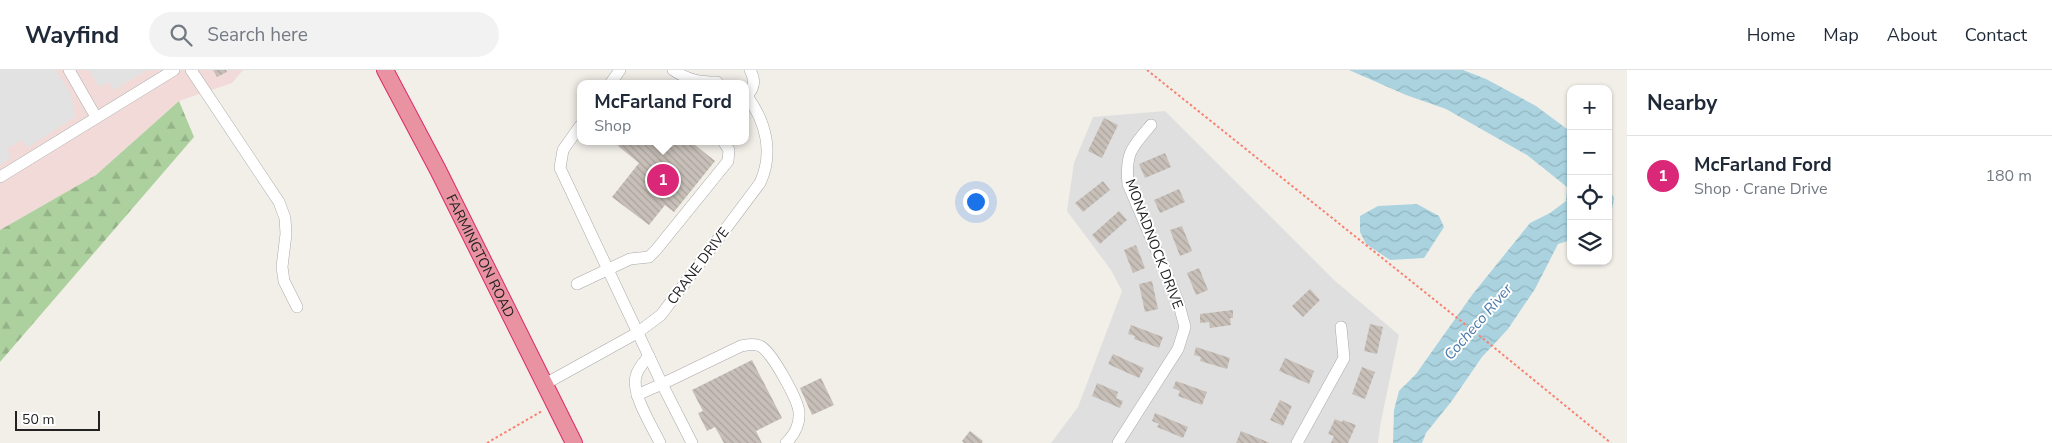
<!DOCTYPE html>
<html lang="en">
<head>
<meta charset="utf-8">
<style>
	body { margin:0; font-family:"Nunito Sans",sans-serif; background:#f2f2f3; color:#1f2937 }
	.controls { position:absolute; right:15px; top:15px; display:grid; overflow:hidden; border-radius:10px; box-shadow:0 1px 4px #0004 }
	.controls button { width:45px; height:45px; display:grid; place-items:center; padding:0; border:0; border-bottom:1px solid #e0e1e3; background:#fff; color:#1f2937; font:25px sans-serif }
	.scale { position:absolute; left:15px; bottom:12px; width:85px; box-sizing:border-box; padding-left:5px; border:2px solid #222; border-top:0; font-size:14px; line-height:18px; white-space:nowrap; color:#222; -webkit-text-stroke:4px #fff; paint-order:stroke }
	.you { position:absolute; left:975px; top:131px; width:18px; height:18px; margin:-12px; border:4px solid #fff; border-radius:50%; background:#1a73e8; box-shadow:0 0 0 8px #1a73e833 }
	.badge { display:grid; place-items:center; width:32px; height:32px; border-radius:50%; background:#db2777; color:#fff; font-size:16px; font-weight:700 }
	.pin { position:absolute; translate:-50% -50%; border:2px solid #fff; box-shadow:0 1px 5px #0006 }
	.popup { position:absolute; left:577px; top:10px; width:172px; height:65px; box-sizing:border-box; display:grid; place-content:center; border-radius:10px; background:#fff; filter:drop-shadow(0 1px 4px #0005); font-size:16px; white-space:nowrap; color:#747a83 }
	.popup b { font-size:19px; color:#1f2937 }
	.popup::after { content:''; position:absolute; left:50%; top:100%; margin-left:-10px; border:10px solid transparent; border-top-color:#fff }
	.list { margin:0; padding:0; list-style:none }
	h2 { display:flex; justify-content:space-between; align-items:center; height:65px; margin:0; padding:0 20px; font-size:21px }
	h2 small { font-size:16px; font-weight:400; color:#747a83 }
	.list li { display:grid; grid-template-columns:32px 1fr auto; gap:15px; align-items:center; box-sizing:border-box; height:80px; padding:0 20px; border-top:1px solid #e0e1e3 }
	.list b { display:block; font-size:19px; white-space:nowrap }
	.list p { margin:0; font-size:16px; white-space:nowrap; color:#747a83 }
	.list em { font-size:16px; font-style:normal; color:#747a83 }
	.icon { flex:none; width:28px; height:28px; fill:none; stroke:currentColor; stroke-width:2; stroke-linecap:round; stroke-linejoin:round }
	.map { position:relative; flex:none; width:1627px; height:373px; overflow:hidden }
	header { display:flex; align-items:center; gap:30px; box-sizing:border-box; height:70px; padding:0 25px; background:#fff; border-bottom:1px solid #e0e1e3 }
	header strong { font-size:24px }
	nav { display:flex; gap:28px; margin-inline-start:auto; font-size:18px }
	.search { width:350px; height:45px; background:#f2f2f3; display:flex; align-items:center; gap:12px; box-sizing:border-box; padding:0 18px; border-radius:28px; color:#747a83; font-size:19px }
	main { display:flex }
	aside { flex:1; background:#fff }
	.map>svg:first-child { display:block }
	.residential { fill:#e0dfdf }
	.commercial { fill:#f2dad9 }
	.forest { fill:url(#forest-firs) }
	.parking { fill:#e2e2e2 }
	.water { fill:url(#water-waves) }
	.building { fill:url(#building-back-hatch) }
	.lines { fill:none; stroke-linecap:round; stroke-linejoin:round }
	.minor-casing { stroke:#a9a9a9; stroke-width:12 }
	.highway-casing { stroke:#dc2a67; stroke-width:18 }
	.path { stroke:#fa8072; stroke-width:2; stroke-dasharray:2.5 2.5; stroke-linecap:butt }
	.minor { stroke:#fff; stroke-width:11 }
	.highway { stroke:#e892a2; stroke-width:16 }
	.labels { text-anchor:middle; dominant-baseline:central; stroke-width:4; stroke-linejoin:round; paint-order:stroke }
	.street-label { font-size:14px; fill:#222; stroke:#fff }
	.water-label { font-size:15px; font-style:italic; fill:#4a7aab; stroke:#fff }
</style>
</head>
<body>
<header>
<strong>Wayfind</strong>
<div class="search"><svg class="icon" aria-label="search" viewBox="0 0 24 24"><circle cx="10" cy="10" r="6"/><path d="M15 15l6 6"/></svg>Search here</div>
<nav><a>Home</a><a>Map</a><a>About</a><a>Contact</a></nav>
</header>
<main>
<div class="map">
<svg width="1627" height="373" viewBox="0 0 1627 373">
	<defs>
		<pattern id="forest-firs" width="22" height="20" patternUnits="userSpaceOnUse" patternTransform="scale(1.25)"><rect width="22" height="20" fill="#add19e"/><path d="M5 1l3.5 6h-7zM16 11l3.5 6h-7z" fill="#95b388"/></pattern>
		<pattern id="water-waves" width="16" height="10" patternUnits="userSpaceOnUse" patternTransform="scale(1.25)"><rect width="16" height="10" fill="#aad3df"/><path d="M0 5q4-4 8 0t8 0" fill="none" stroke="#92b5bf"/></pattern>
		<pattern id="building-back-hatch" width="6" height="6" patternUnits="userSpaceOnUse" patternTransform="scale(1.25)"><rect width="6" height="6" fill="#c7bfb8"/><path d="M-1 5l2 2M0 0l6 6M5-1l2 2" fill="none" stroke="#aba49e"/></pattern>
	</defs>
	<rect width="100%" height="100%" fill="#f2efe9"/>
	<polygon class="residential" points="1165,41 1334,210 1399,265 1380,356 1378,373 1051,373 1078,337 1122,221 1111,200 1067,141 1074,93 1093,47"/>
	<polygon class="commercial" points="0,0 243,0 232,13 179,31 96,105 0,160"/>
	<polygon class="forest" points="179,31 194,67 0,292 0,160 96,105"/>
	<g class="parking">
		<polygon points="0,0 56,0 71,24 75,47 27,78 22,70 7,79 11,88 0,95"/>
		<polygon points="89,0 147,0 114,20 109,12 99,17"/>
	</g>
	<g class="water">
		<polygon points="1349,0 1463,0 1486,9 1536,36 1571,62 1571,170 1558,174 1535,219 1508,259 1482,287 1451,332 1426,363 1422,373 1393,373 1394,340 1399,321 1416,304 1472,225 1530,153 1550,143 1566,131 1567,117 1527,85 1446,39 1406,25"/>
		<polygon points="1608,116 1614,128 1610,151 1608,153"/>
		<polygon points="1417,134 1439,146 1444,157 1424,188 1390,190 1366,174 1360,162 1360,146 1378,136"/>
	</g>
	<g class="building">
		<polygon points="213,0 226,0 227,2 217,7"/>
		<polygon points="1104,48 1118,55 1102,88 1088,81"/>
		<polygon points="622,71 690,71 715,91 674,142 665,135 649,155 612,127 639,93 618,76"/>
		<polygon points="1165,83 1171,97 1145,108 1139,94"/>
		<polygon points="1103,111 1110,120 1083,142 1075,133"/>
		<polygon points="1179,119 1185,132 1160,143 1154,130"/>
		<polygon points="1119,141 1127,150 1100,174 1092,165"/>
		<polygon points="1182,156 1192,181 1180,186 1170,160"/>
		<polygon points="1136,175 1145,198 1133,203 1124,180"/>
		<polygon points="1199,198 1208,220 1196,225 1187,203"/>
		<polygon points="1152,211 1158,239 1145,242 1139,214"/>
		<polygon points="1310,219 1320,230 1303,247 1292,236"/>
		<polygon points="1233,240 1233,248 1230,248 1231,255 1210,258 1209,252 1200,253 1200,244"/>
		<polygon points="1370,254 1383,257 1377,284 1364,281"/>
		<polygon points="1131,255 1163,267 1159,278 1134,269 1135,266 1128,264"/>
		<polygon points="1196,277 1230,288 1227,299 1200,291 1201,287 1194,285"/>
		<polygon points="1113,284 1144,298 1139,308 1108,294"/>
		<polygon points="1285,288 1314,301 1309,314 1279,301"/>
		<polygon points="752,290 782,348 756,361 762,373 724,373 715,357 707,361 698,343 703,341 692,320"/>
		<polygon points="1362,297 1375,302 1365,329 1352,324"/>
		<polygon points="821,308 834,335 812,345 800,318"/>
		<polygon points="1176,311 1207,322 1202,335 1178,326 1180,321 1173,318"/>
		<polygon points="1097,313 1118,322 1116,328 1123,331 1120,338 1092,326"/>
		<polygon points="1280,330 1292,336 1283,356 1270,350"/>
		<polygon points="1155,343 1188,357 1183,368 1157,357 1159,354 1152,351"/>
		<polygon points="1335,349 1342,352 1343,350 1356,355 1348,373 1331,373 1334,366 1328,364"/>
		<polygon points="970,361 983,371 982,373 964,373 962,371"/>
		<polygon points="1241,361 1270,373 1236,373"/>
	</g>
	<g class="lines">
		<g class="minor-casing">
			<g id="minor">
				<polyline points="69,0 96,47"/>
				<polyline points="191,0 279,132 285,148 286,164 282,197 284,211 297,237"/>
				<path d="M673,0C688,10 699,12 717,12"/>
				<polyline points="610,14 620,0"/>
				<path d="M746,27C754,19 756,10 750,0"/>
				<path d="M580,56L563,80L560,98L662,314L741,276C747,275 754,273 760,276C771,280 798,330 799,342C800,355 795,364 786,373"/>
				<polyline points="0,107 174,0"/>
				<polyline points="577,214 630,189 649,187 656,180 728,91 729,80 723,71"/>
				<path d="M649,286C644,292 638,298 636,306C631,324 652,356 660,373"/>
				<path d="M545,314L637,263L661,245L760,113C774,83 766,52 747,26"/>
				<polyline points="637,325 662,314 692,373"/>
				<path d="M1118,373L1178,279L1185,257L1178,231L1128,114C1125,83 1132,77 1151,55"/>
				<polyline points="1297,373 1344,288 1341,257"/>
			</g>
		</g>
		<g class="highway-casing">
			<g id="highway">
				<path id="s1" d="M385,0L438,100L574,373"/>
			</g>
		</g>
		<g class="path">
			<polyline points="1147,0 1491,275 1611,373"/>
			<polyline points="487,373 542,341"/>
		</g>
		<use href="#minor" class="minor"/>
		<use href="#highway" class="highway"/>
	</g>
	<g class="labels">
		<g class="street-label">
			<text transform="translate(1154 174) rotate(69)">MONADNOCK DRIVE</text>
			<text stroke="none"><textPath href="#s1" startOffset="209">FARMINGTON ROAD</textPath></text>
			<text transform="translate(698 196) rotate(-53)">CRANE DRIVE</text>
		</g>
		<g class="water-label">
			<text transform="translate(1478 252) rotate(-49)">Cocheco River</text>
		</g>
	</g>
</svg>
<div class="controls">
<button>+</button>
<button>−</button>
<button><svg class="icon" aria-label="locate" viewBox="0 0 24 24"><circle cx="12" cy="12" r="6"/><path d="M12 2v4M12 18v4M2 12h4M18 12h4"/></svg></button>
<button><svg class="icon" aria-label="layers" viewBox="0 0 24 24"><path d="M12 4l9 5-9 5-9-5zM3 14l9 5 9-5"/></svg></button>
</div>
<div class="scale">50 m</div>
<div class="you"></div>
<div class="pin badge" style="left:663px;top:110px">1</div>
<div class="popup"><b>McFarland Ford</b>Shop</div>
</div>
<aside>
<h2>Nearby<small></small></h2>
<ul class="list">
<li><span class="badge">1</span><div><b>McFarland Ford</b><p>Shop · Crane Drive</p></div><em>180 m</em></li>
</ul>
</aside>
</main>
</body>
</html>
